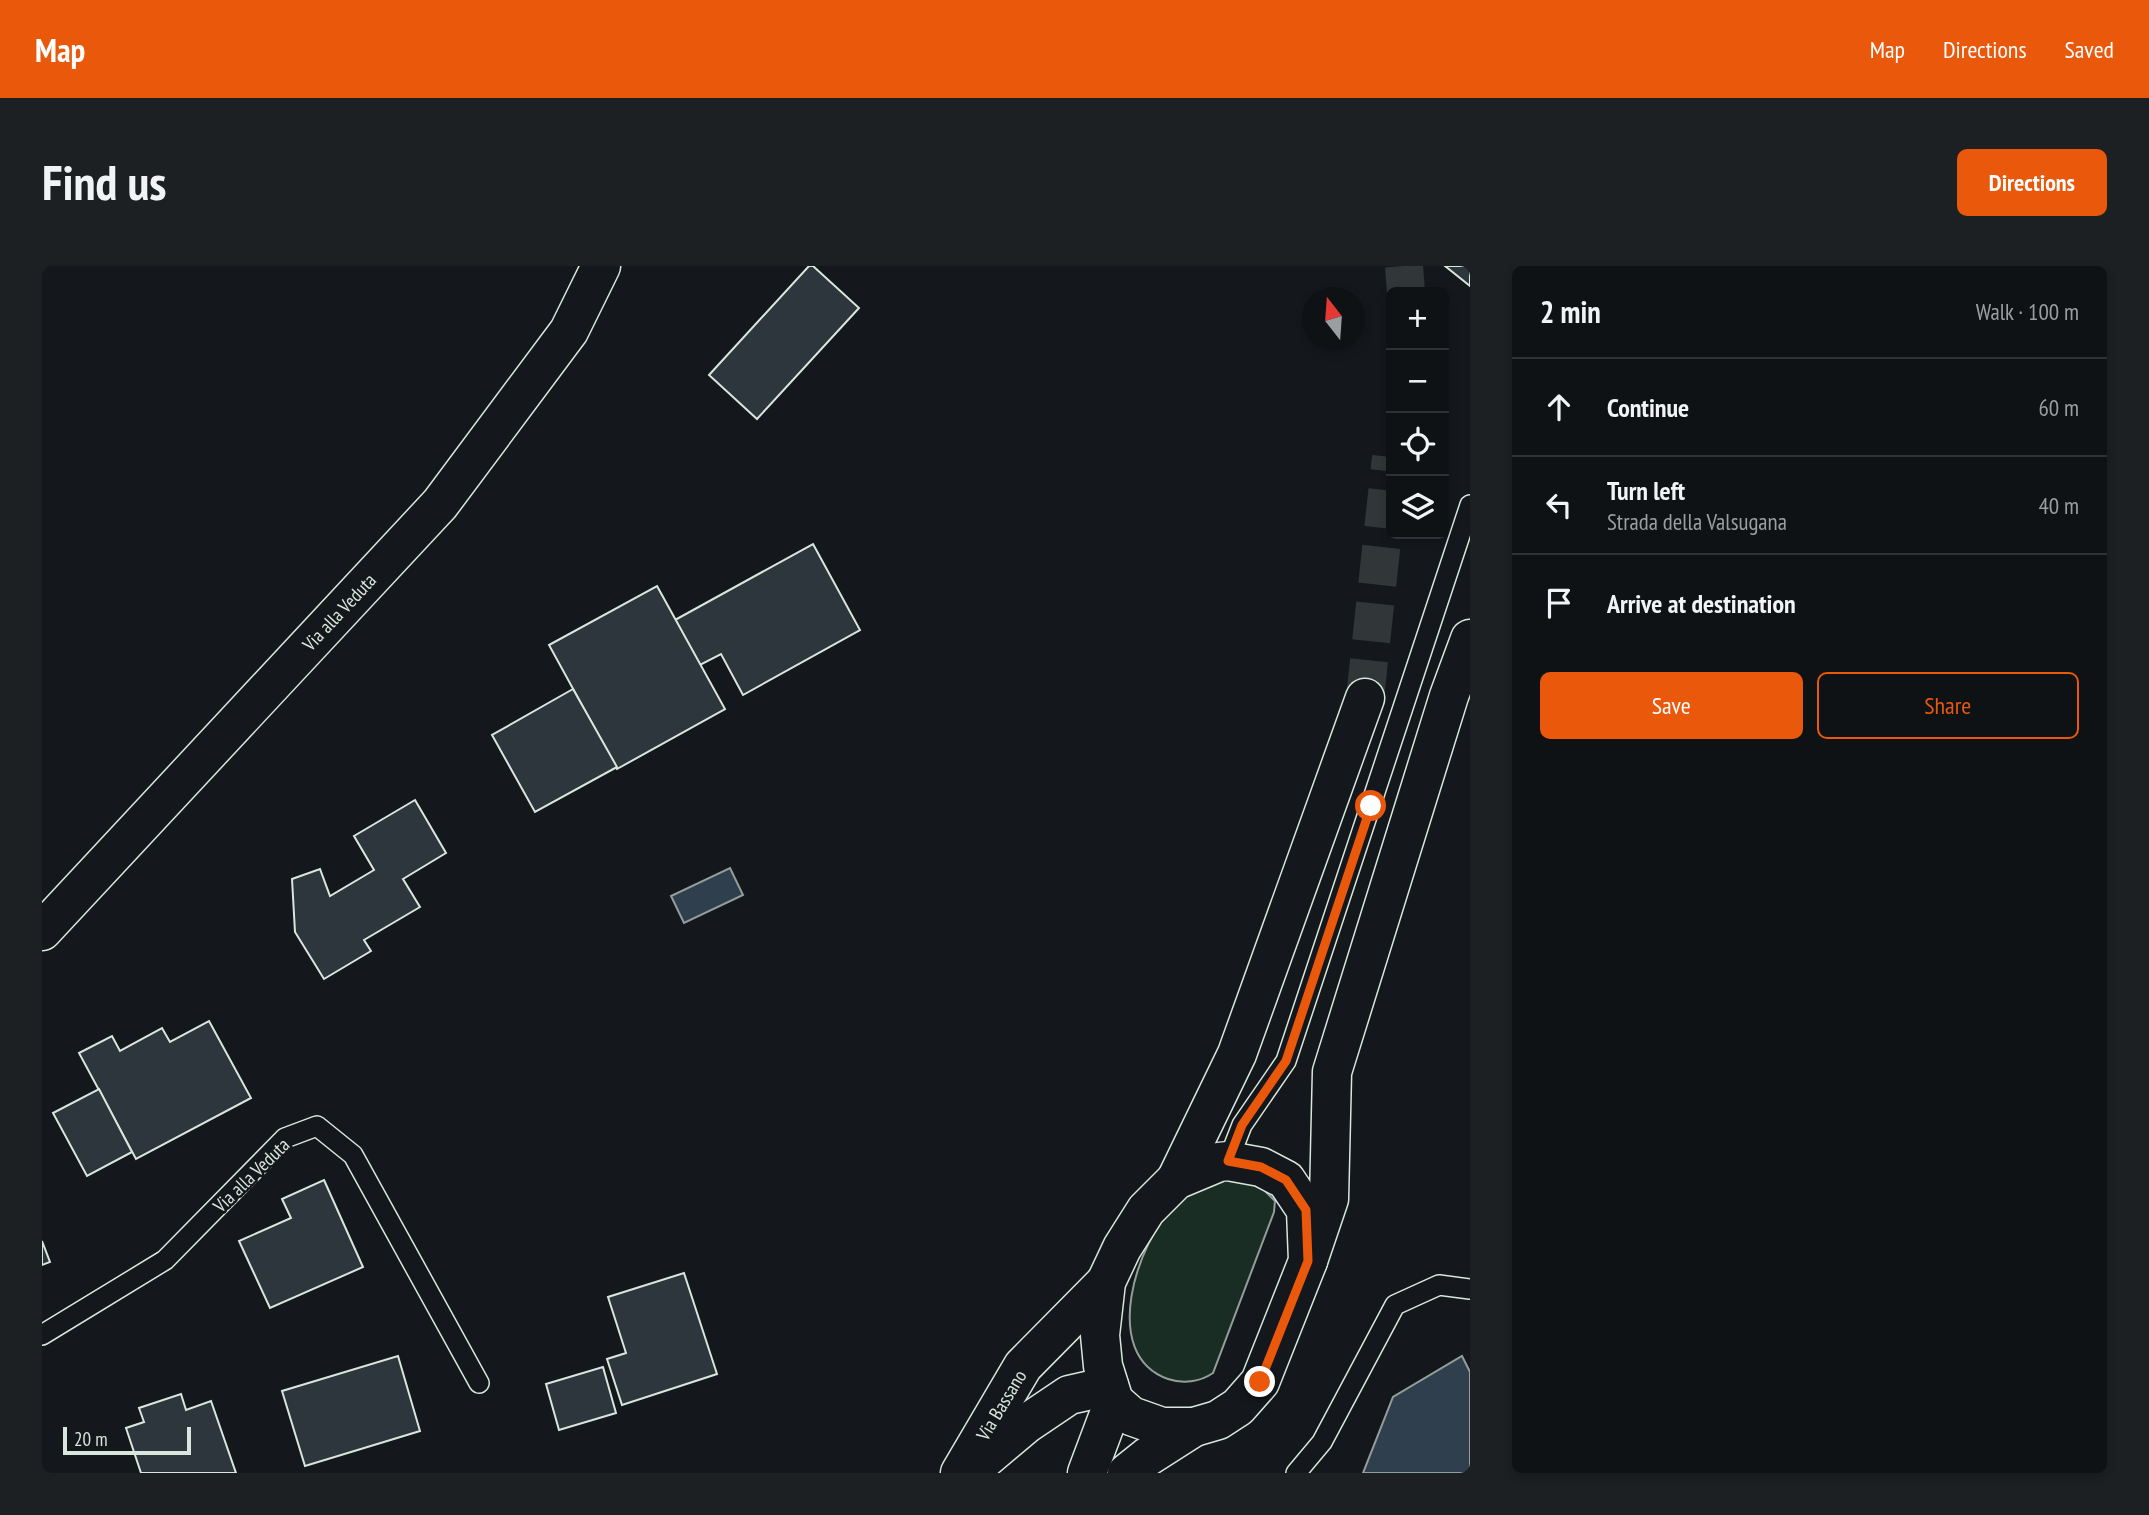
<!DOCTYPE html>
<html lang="en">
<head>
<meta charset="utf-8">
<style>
	body { margin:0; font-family:"PT Sans Narrow",sans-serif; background:#1d2022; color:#f1f3f6 }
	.controls { position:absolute; right:21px; top:21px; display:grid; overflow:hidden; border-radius:10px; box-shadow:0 4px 10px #0003 }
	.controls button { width:63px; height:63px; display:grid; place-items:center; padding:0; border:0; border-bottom:2px solid #2f3234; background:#0f1215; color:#f1f3f6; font:35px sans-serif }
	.compass { position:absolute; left:1260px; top:21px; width:63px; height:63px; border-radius:50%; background:#0f1215; box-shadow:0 4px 10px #0003; rotate:343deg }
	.scale { position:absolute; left:21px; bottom:18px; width:128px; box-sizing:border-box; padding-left:7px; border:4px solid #d8e6dc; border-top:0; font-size:19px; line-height:24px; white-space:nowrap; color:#d8e6dc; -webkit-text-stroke:5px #14181c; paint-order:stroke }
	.stop { position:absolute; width:21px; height:21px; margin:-16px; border:5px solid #ea580c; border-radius:50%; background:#fff }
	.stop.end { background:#ea580c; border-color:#fff; box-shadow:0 2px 7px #0008 }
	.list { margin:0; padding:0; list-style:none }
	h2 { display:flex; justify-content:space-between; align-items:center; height:91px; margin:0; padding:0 28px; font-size:30px }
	h2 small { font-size:23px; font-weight:400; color:#9b9ea0 }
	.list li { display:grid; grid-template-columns:46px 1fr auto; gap:21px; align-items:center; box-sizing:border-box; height:98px; padding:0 28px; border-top:2px solid #2f3234 }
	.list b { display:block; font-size:26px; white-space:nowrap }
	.list p { margin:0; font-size:23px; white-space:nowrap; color:#9b9ea0 }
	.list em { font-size:23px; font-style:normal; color:#9b9ea0 }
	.actions { display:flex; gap:14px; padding:21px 28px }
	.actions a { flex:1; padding:16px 0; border:2px solid #ea580c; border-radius:10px; text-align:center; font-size:24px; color:#ea580c }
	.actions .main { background:#ea580c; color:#fff }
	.icon { flex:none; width:38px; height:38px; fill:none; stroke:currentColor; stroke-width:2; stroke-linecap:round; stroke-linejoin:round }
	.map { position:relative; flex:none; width:1428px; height:1207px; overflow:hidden; border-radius:10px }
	header { display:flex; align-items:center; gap:42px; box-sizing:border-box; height:98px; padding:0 35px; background:#ea580c; color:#fff }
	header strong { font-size:33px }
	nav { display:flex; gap:38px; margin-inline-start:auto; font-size:24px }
	.intro { display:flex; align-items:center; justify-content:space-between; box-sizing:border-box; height:168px; padding:0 42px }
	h1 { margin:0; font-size:49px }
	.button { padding:18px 32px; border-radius:10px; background:#ea580c; color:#fff; font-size:24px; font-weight:700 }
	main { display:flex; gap:42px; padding:0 42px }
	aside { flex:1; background:#0f1215; border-radius:10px; box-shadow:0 4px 10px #0003 }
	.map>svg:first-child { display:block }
	.green { fill:#1a2d24; stroke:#939e99; stroke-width:2 }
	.water { fill:#2f3f4d; stroke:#939e99; stroke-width:2 }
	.building { fill:#2c363c; stroke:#d8e6dc; stroke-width:2 }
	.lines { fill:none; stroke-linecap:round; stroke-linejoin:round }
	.highway-tunnel { stroke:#313739; stroke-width:38; stroke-dasharray:38 19; stroke-linecap:butt }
	.lane-casing { stroke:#d8e6dc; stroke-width:22 }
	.secondary-casing { stroke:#d8e6dc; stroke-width:41 }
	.highway-casing { stroke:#d8e6dc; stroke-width:41 }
	.lane { stroke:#14181c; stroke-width:19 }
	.secondary { stroke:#14181c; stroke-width:38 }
	.highway { stroke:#14181c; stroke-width:38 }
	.route { stroke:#ea580c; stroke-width:9 }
	.labels { text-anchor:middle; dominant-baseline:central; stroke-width:5; stroke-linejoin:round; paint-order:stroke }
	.street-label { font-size:19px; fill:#d8e6dc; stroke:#14181c }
</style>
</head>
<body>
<header>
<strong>Map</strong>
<nav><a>Map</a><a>Directions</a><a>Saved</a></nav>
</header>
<div class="intro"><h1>Find us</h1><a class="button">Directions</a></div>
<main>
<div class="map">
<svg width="1428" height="1207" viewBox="0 0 1428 1207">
	<rect width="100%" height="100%" fill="#14181c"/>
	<path class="green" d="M1195,912L1218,920L1233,935L1232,946L1171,1107C1158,1116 1141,1118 1126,1113C1057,1089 1095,976 1133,939C1142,931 1158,918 1169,915C1177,913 1187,913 1195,912Z"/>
	<g class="water">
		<polygon points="688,602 701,629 642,657 629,630"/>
		<polygon points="1420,1090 1428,1106 1428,1207 1321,1207 1351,1131"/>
	</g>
	<g class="building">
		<polygon points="767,0 771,0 817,42 715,153 667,109"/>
		<polygon points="1403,0 1428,0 1428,20"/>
		<polygon points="771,278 818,364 701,429 679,388 658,399 633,354"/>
		<polygon points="615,320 683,443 575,503 507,379"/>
		<polygon points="531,423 575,501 493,546 450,469"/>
		<polygon points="373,534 404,587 361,613 378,641 322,674 329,685 282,713 253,666 250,613 278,603 288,630 332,604 312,570"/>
		<polygon points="167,755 209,832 94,893 37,787 70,770 78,785 120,762 128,776"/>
		<polygon points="57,823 90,886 45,910 11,847"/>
		<polygon points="282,914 321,1001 228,1042 197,975 249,952 240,933"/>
		<polygon points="0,975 8,996 0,999"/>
		<polygon points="642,1007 675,1108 580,1139 565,1093 584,1087 566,1031"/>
		<polygon points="356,1090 378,1165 263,1200 240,1125"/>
		<polygon points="561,1101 574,1147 517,1164 504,1118"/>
		<polygon points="139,1128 144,1144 169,1135 194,1207 99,1207 84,1162 102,1156 97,1142"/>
	</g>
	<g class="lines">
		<g class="highway-tunnel">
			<polyline points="1362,0 1364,26"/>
			<polyline points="1323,432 1349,191"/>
		</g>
		<g class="lane-casing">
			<g id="lane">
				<polyline points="1186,895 1200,859 1244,795 1428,239"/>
				<polyline points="0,1069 123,994 243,872 275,860 311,889 437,1117"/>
				<polyline points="1254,1207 1280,1176 1353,1039 1397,1019 1428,1023"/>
			</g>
		</g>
		<g class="secondary-casing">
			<g id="secondary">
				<polyline points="0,665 398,238 527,65 559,0"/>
				<polygon points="1186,895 1219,901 1244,914 1264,944 1266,995 1218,1116 1196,1141 1176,1154 1152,1161 1120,1161 1089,1150 1072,1135 1061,1100 1058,1069 1064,1016 1080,982 1104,944 1134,914 1177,896"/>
				<polyline points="933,1201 984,1158 1027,1129 1067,1120"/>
				<polyline points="918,1207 981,1100 1064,1016"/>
				<polyline points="1045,1207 1072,1135"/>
				<polyline points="1085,1207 1105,1191 1152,1161"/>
			</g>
		</g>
		<g class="highway-casing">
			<g id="highway">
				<polyline points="1134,914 1195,788 1323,432"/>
				<polyline points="1266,995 1287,933 1290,806 1407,430 1428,373"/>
			</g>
		</g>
		<use href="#lane" class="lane"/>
		<use href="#secondary" class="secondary"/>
		<use href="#highway" class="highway"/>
	</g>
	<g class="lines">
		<polyline class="route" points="1218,1116 1266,995 1264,944 1244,914 1219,901 1186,895 1200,859 1244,795 1329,540"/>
	</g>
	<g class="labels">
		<g class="street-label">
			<text transform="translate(297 346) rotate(-47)">Via alla Veduta</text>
			<text transform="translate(209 909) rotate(-44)">Via alla Veduta</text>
			<text transform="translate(959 1139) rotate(-59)">Via Bassano</text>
		</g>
	</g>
</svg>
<div class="controls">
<button>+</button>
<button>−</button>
<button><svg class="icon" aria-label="locate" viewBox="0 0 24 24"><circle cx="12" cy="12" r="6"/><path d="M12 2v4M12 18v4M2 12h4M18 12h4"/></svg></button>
<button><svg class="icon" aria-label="layers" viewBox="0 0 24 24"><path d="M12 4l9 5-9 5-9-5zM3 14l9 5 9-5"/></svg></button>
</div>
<svg class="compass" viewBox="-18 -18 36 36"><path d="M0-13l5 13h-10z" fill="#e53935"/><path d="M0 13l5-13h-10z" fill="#9b9ea0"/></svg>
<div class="scale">20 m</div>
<div class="stop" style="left:1329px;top:540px"></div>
<div class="stop end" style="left:1218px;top:1116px"></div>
</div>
<aside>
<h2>2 min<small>Walk · 100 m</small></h2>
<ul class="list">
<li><svg class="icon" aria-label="ahead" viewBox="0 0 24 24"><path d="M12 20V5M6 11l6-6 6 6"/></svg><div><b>Continue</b></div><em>60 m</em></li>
<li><svg class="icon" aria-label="left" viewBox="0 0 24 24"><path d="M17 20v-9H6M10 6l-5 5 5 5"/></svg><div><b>Turn left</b><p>Strada della Valsugana</p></div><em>40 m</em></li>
<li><svg class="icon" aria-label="arrive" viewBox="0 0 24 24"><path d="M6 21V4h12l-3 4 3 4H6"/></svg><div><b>Arrive at destination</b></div></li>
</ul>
<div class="actions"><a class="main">Save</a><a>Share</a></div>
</aside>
</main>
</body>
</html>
